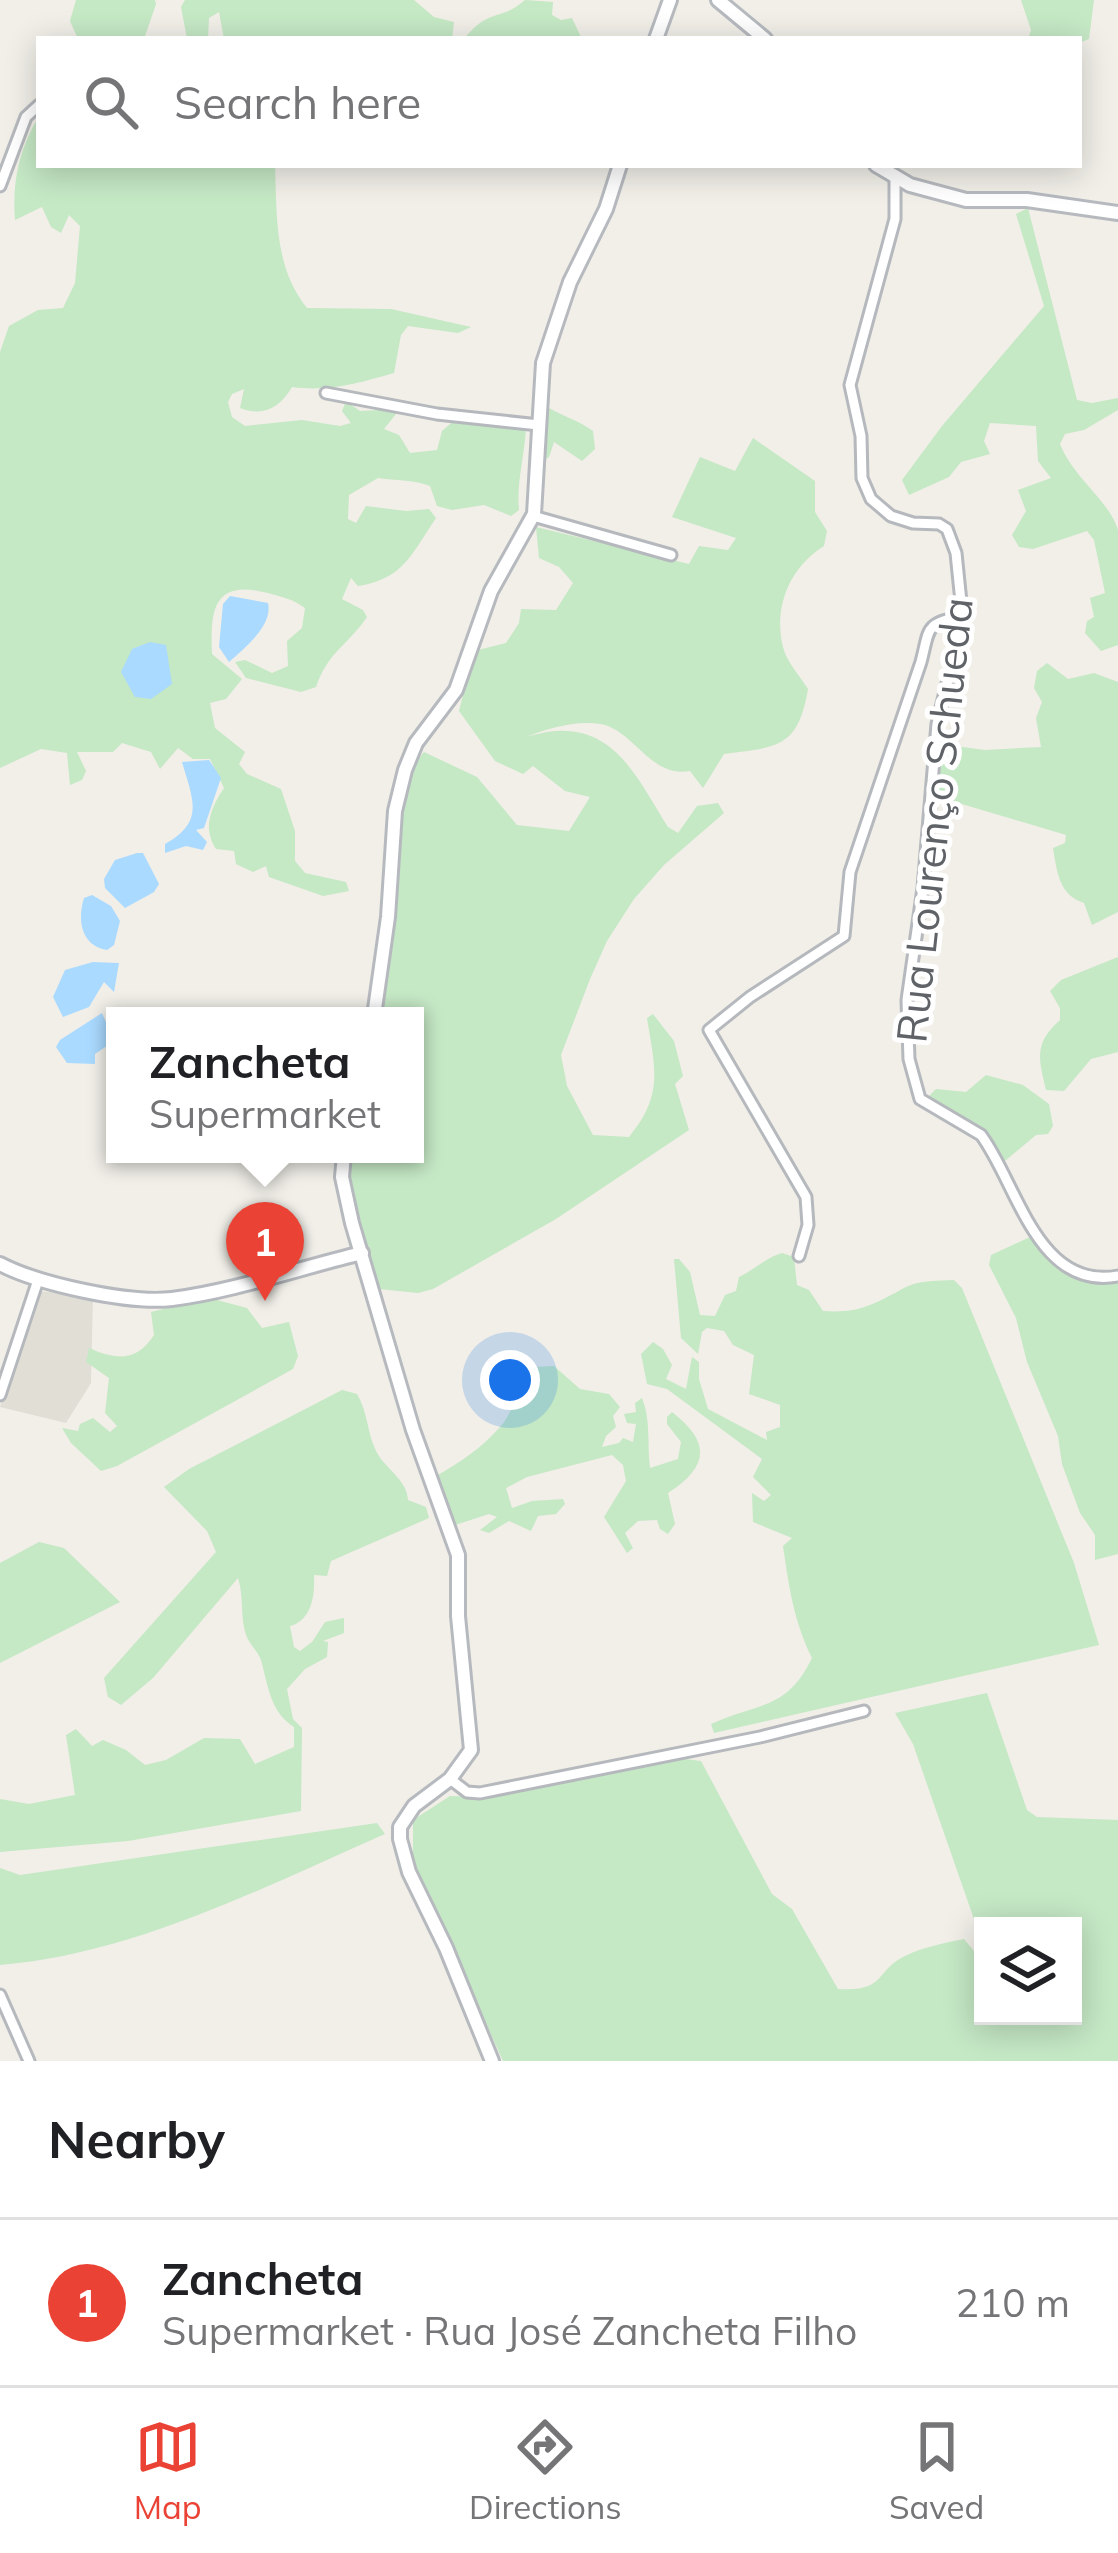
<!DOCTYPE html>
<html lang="en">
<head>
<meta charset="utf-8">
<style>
	body { margin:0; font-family:Mulish,sans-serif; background:#f6f6f6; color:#202124 }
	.controls { position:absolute; right:36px; bottom:36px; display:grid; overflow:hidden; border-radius:0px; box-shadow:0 6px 30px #0003 }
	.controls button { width:108px; height:108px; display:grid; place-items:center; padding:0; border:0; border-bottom:3px solid #e0e0e0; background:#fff; color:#202124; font:60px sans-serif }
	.you { position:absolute; left:510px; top:1380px; width:42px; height:42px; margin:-30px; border:9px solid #fff; border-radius:50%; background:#1a73e8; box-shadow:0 0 0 18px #1a73e833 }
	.badge { display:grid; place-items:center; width:78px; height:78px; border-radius:50%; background:#ea4335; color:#fff; font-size:39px; font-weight:700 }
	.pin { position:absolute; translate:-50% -99px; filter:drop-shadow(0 3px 6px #0008) }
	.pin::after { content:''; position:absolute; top:63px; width:42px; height:36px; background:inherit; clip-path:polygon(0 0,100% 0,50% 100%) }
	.popup { position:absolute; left:106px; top:1007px; width:318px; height:156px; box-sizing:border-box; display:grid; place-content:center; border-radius:0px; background:#fff; filter:drop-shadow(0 3px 9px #0005); font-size:39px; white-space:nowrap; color:#757577 }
	.popup b { font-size:45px; color:#202124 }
	.popup::after { content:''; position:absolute; left:50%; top:100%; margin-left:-24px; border:24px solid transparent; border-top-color:#fff }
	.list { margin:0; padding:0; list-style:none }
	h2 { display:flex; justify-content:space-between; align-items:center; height:156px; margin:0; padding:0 48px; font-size:51px }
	h2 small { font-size:39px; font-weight:400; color:#757577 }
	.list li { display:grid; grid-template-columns:78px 1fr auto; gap:36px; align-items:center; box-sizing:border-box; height:168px; padding:0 48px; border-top:3px solid #e0e0e0 }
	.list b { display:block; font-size:45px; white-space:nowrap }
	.list p { margin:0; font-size:39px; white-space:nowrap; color:#757577 }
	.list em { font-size:39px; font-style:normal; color:#757577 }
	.icon { flex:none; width:66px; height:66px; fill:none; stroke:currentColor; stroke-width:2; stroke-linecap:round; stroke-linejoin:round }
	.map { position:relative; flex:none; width:1118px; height:2061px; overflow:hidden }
	.search { position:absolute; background:#fff; box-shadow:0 6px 30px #0003; left:36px; right:36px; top:36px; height:132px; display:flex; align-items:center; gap:30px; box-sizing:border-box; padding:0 42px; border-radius:0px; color:#757577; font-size:45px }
	.sheet { height:324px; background:#fff }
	nav { display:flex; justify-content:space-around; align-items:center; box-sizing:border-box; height:168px; border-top:3px solid #e0e0e0; background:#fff; font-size:33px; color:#757577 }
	nav a { display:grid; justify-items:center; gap:6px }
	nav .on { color:#ea4335 }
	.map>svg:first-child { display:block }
	.education { fill:#e1ded6 }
	.green { fill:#c5e8c5 }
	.water { fill:#aadaff }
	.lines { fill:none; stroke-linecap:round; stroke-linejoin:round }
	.street-casing { stroke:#b5b8bc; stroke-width:15 }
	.secondary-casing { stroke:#b6babf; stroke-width:18 }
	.street { stroke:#fff; stroke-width:9 }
	.secondary { stroke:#fff; stroke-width:12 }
	.labels { text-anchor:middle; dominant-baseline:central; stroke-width:10; stroke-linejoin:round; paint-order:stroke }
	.street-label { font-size:42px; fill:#5f6368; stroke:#fff }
</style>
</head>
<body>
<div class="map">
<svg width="1118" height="2061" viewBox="0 0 1118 2061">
	<rect width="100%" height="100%" fill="#f1efe8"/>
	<polygon class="education" points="37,1291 93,1296 91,1383 66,1423 0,1407"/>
	<g class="green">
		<polygon points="76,0 155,0 156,4 144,39 78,39 70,21"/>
		<polygon points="185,0 414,0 434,17 454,22 452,39 224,39 219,12 209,18 208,39 187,39 181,7"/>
		<path d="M525,0L553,2L552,15L561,20L572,18L582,39H464C489,7 502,21 525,0Z"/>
		<polygon points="1021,0 1094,0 1089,39 1079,43 1079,39 1028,39 1031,30"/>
		<path d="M39,116V165H275C277,216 274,267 307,308L391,309L471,327L458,333L408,326L401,335L394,373C359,383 328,392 292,387C280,408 263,417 240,408L244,389L232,394L228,402L232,417L245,426L302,420L340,426L351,423L342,411L346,401L360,411L400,409L384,429L399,435L410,453L437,450L442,431L457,418L526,426C525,455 516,483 519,510L511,516L484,505L452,510L437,506L430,486C411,479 397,481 378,478L349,495L348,519L356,523L366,506L406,511L429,509L436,518C412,553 404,579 358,586L351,578L342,599L363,610L367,617C347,646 328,652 316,687L301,692L246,678L235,662L245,660L272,673L288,666L287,641L302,628L305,608C293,599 282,597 268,593C214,579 210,608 212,654L242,679L226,699L210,703L215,728L245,752L239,764L247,774L281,789L295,831V861L305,873L346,882L349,891L323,896L269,877L266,866L253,872L236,864L234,851L216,849C202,827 211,808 224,788L210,759H193L178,748L160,769L151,752L122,743L113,752H77L86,771L82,780L70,785L67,753L41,749L0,768V352L9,326L38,310L63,308L75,283L80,226L69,215L61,233L51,227L42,207L15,220C12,182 19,149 39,116Z"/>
		<path d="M1028,208L1077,400L1092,403L1118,398V410L1084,430L1065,434L1060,444C1074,479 1109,500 1118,530V645L1101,651L1085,633L1087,621L1094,617L1090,598L1105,593L1094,540L1087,531L1033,549L1019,547L1012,535L1026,511L1018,490L1051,478L1038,461L1036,426L990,423L984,441L990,454L961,462L949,477L909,495L902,480L942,426L1044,306L1016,214Z"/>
		<path d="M544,405C561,416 577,419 593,431L595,449L582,461L554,442L549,457L541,462Z"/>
		<path d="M753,438L815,481V512L827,531L824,546C790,567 773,607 783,647C786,661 800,676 808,689C798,748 778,747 724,754L703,788L690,771C650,778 635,731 601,724C576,720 551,728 527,736C536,735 547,731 556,731C618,727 640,784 668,827L678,833L697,806L718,803L724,813L664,865L634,899L607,941L590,979L561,1055L567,1086L593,1135L629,1137C664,1095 655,1068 647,1018L653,1014L674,1041L683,1076L675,1084L689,1130L556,1219L433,1289L418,1293L379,1289L352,1198L348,1156L415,1154V1016H378C382,998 387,980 389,961C396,911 392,787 424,752L477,777L517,825L569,831L590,797L565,791L533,766L523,774L495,761L459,711L474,651L506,643L519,623L521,609L556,610L573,583L559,567L539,558L536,527L689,564L699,546L728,550L736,538L672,517L700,457L735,471Z"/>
		<path d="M1047,663L1068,679L1094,673L1118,682V912L1092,925L1084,903C1059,895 1057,872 1053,848L1065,843L1066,835L935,796L941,749L948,745L985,750L1041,747L1036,718L1042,702L1034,688L1037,671Z"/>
		<path d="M1118,957V1052L1091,1059L1064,1091L1046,1090C1039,1059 1033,1044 1060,1020V1008L1050,991L1061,980Z"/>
		<polygon points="986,1075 1023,1085 1049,1104 1053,1126 1048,1134 1036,1135 1005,1161 969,1120 930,1102 929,1096 936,1089 966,1092"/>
		<path d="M1030,1237C1057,1267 1076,1289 1118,1282V1554L1095,1560V1535L1080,1513L1062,1464L1058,1436L1027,1362L1016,1318L989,1265L991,1255Z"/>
		<path d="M782,1253L794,1257L797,1285L809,1290L823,1311C860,1314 876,1303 906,1287C920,1280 939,1281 954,1280L962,1288L1074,1563L1099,1645L714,1733L711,1724C759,1702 786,1711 812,1658C794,1622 789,1587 783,1546L792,1538L753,1522L752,1493L764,1501L771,1495L753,1477L762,1459L667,1389L647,1384L641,1354L653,1342L663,1349L672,1365L666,1379L686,1389L692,1357L699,1362V1379L708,1409L767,1440L766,1432L780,1427V1405L749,1394L754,1355L733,1345L724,1331L707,1328L702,1332L698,1354L681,1338L674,1259H679L690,1272L700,1315L715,1316L725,1295L736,1291L739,1277C754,1270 767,1257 782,1253Z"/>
		<path d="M209,1298L247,1308L262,1328L289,1322L298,1356L293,1369L117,1466L101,1471L71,1443L62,1428L78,1431L80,1424L93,1418L110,1432L117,1426L105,1413L109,1378L86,1362L89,1348C116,1360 137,1362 154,1335L151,1312Z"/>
		<path d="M554,1366L580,1389L609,1394L620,1407L613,1416L616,1427L606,1436L602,1447L619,1443L623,1438L633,1442L636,1424L627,1423L624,1414L636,1412L635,1403L642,1398C651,1420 647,1444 650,1468L678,1459L681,1442L667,1424V1417L672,1412C712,1443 708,1467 668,1493L675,1524L668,1534L660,1529L657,1520L638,1521L625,1533L633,1548L627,1553L604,1517L626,1481L623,1465L612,1455L527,1477L506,1488L512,1508L532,1501L563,1499L565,1504L556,1514L538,1516L531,1531L509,1521L489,1533L480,1530L497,1517L489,1514L452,1526L436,1476C458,1464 483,1447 500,1427C507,1420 509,1411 516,1403L504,1376L513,1368Z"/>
		<path d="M342,1390L357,1394C368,1412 367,1433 376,1451C385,1469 407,1479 408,1500L426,1507L429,1518L331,1561L327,1576L314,1575C315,1595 312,1620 290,1626L294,1647L300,1651L312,1642L325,1622L344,1618V1633L323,1641L328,1642L327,1657L305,1669L287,1689L293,1719L302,1728L301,1811L128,1841L0,1852V1799L29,1804L75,1795L66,1735L76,1729L92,1746L103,1740L126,1750L145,1765L166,1760L204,1738L240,1739L255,1764L294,1747V1727C270,1712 268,1685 261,1660C258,1651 249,1644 246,1635C240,1617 244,1596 238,1578L153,1678L121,1705L108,1697L104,1678L216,1552L207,1531L164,1487L189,1469Z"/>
		<polygon points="39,1542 64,1548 120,1602 0,1663 0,1563"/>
		<path d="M987,1693L1027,1810L1037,1817L1118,1820V2061H503L413,1863V1820L450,1796L482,1797L685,1759L701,1761L772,1894L792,1909L838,1989C887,1992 875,1970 905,1956C924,1947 944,1943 964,1939L979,1957L983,2016H1073V1926H983V1945L913,1744L895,1713Z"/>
		<path d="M377,1823L385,1834C264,1887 134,1954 0,1965V1868L20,1875Z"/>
	</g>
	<g class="water">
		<path d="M230,596L268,603C273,625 246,647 229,662L219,647L223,604Z"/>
		<polygon points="150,642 166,645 172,684 151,699 135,697 121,672 132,649"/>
		<path d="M209,760L221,778L204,828L196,830L207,842L203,850L186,846L165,853V844C205,822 193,800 182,762Z"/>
		<polygon points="137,853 143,853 159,884 154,892 125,908 105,888 104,879 115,860"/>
		<path d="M92,895L111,906L120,921L114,945L107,950C81,946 77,920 84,898Z"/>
		<polygon points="93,962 119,963 114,992 104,982 89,1007 63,1017 53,997 65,970"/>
		<polygon points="102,1013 114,1041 95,1054 95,1064 67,1063 56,1047 60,1040"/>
	</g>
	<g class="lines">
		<g class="street-casing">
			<g id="street">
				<path d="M895,178V219L850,385L861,436L862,478L871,499L891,516L913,523L939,524L947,529L956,553L961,602V627L937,724L923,888L907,1000L909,1059L920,1099L981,1135C1017,1183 1037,1291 1118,1276"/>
				<polyline points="0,186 26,117 39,105"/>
				<polyline points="326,393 437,414 539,425"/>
				<polyline points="533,516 671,555"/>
				<path d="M799,1256L808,1225L806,1197L709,1030L750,997L844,936L850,872L921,662C930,628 924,624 962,616"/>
				<polyline points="0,1395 38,1280"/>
				<polyline points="450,1779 467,1792 480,1793 760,1737 864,1711"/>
				<polyline points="0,1995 29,2061"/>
			</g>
		</g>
		<g class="secondary-casing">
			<g id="secondary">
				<polyline points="718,0 765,39"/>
				<polyline points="656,39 670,0"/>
				<polyline points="876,165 910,185 966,200 1027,200 1118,213"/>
				<polyline points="374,1016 388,917 395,811 405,770 416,743 456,690 491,591 534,514 543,363 570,282 606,209 620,165"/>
				<polyline points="344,1154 342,1177 352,1223 413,1430 458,1555 458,1616 471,1750 450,1779 414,1806 400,1827 400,1839 409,1872 446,1948 492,2061"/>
				<path d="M0,1264C38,1284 129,1304 172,1299C235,1291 299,1268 362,1253"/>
			</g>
		</g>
		<use href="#street" class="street"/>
		<use href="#secondary" class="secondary"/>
	</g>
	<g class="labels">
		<g class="street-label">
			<text transform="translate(934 820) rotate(-84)">Rua Lourenço Schueda</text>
		</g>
	</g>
</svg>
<div class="controls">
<button><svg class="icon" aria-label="layers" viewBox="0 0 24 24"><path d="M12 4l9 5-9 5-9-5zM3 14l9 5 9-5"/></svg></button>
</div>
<div class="you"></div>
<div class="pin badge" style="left:265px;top:1301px">1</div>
<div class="popup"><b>Zancheta</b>Supermarket</div>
<div class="search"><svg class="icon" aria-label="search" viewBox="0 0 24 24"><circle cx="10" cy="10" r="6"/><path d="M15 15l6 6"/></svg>Search here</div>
</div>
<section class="sheet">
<h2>Nearby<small></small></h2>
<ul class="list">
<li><span class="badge">1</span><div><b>Zancheta</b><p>Supermarket · Rua José Zancheta Filho</p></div><em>210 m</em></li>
</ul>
</section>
<nav>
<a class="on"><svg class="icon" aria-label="map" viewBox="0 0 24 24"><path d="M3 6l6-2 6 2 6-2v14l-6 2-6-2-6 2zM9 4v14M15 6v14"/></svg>Map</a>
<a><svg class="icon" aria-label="directions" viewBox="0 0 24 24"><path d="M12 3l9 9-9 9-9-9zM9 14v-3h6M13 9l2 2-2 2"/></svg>Directions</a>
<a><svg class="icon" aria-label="saved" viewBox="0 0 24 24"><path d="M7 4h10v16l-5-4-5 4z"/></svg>Saved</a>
</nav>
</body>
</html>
